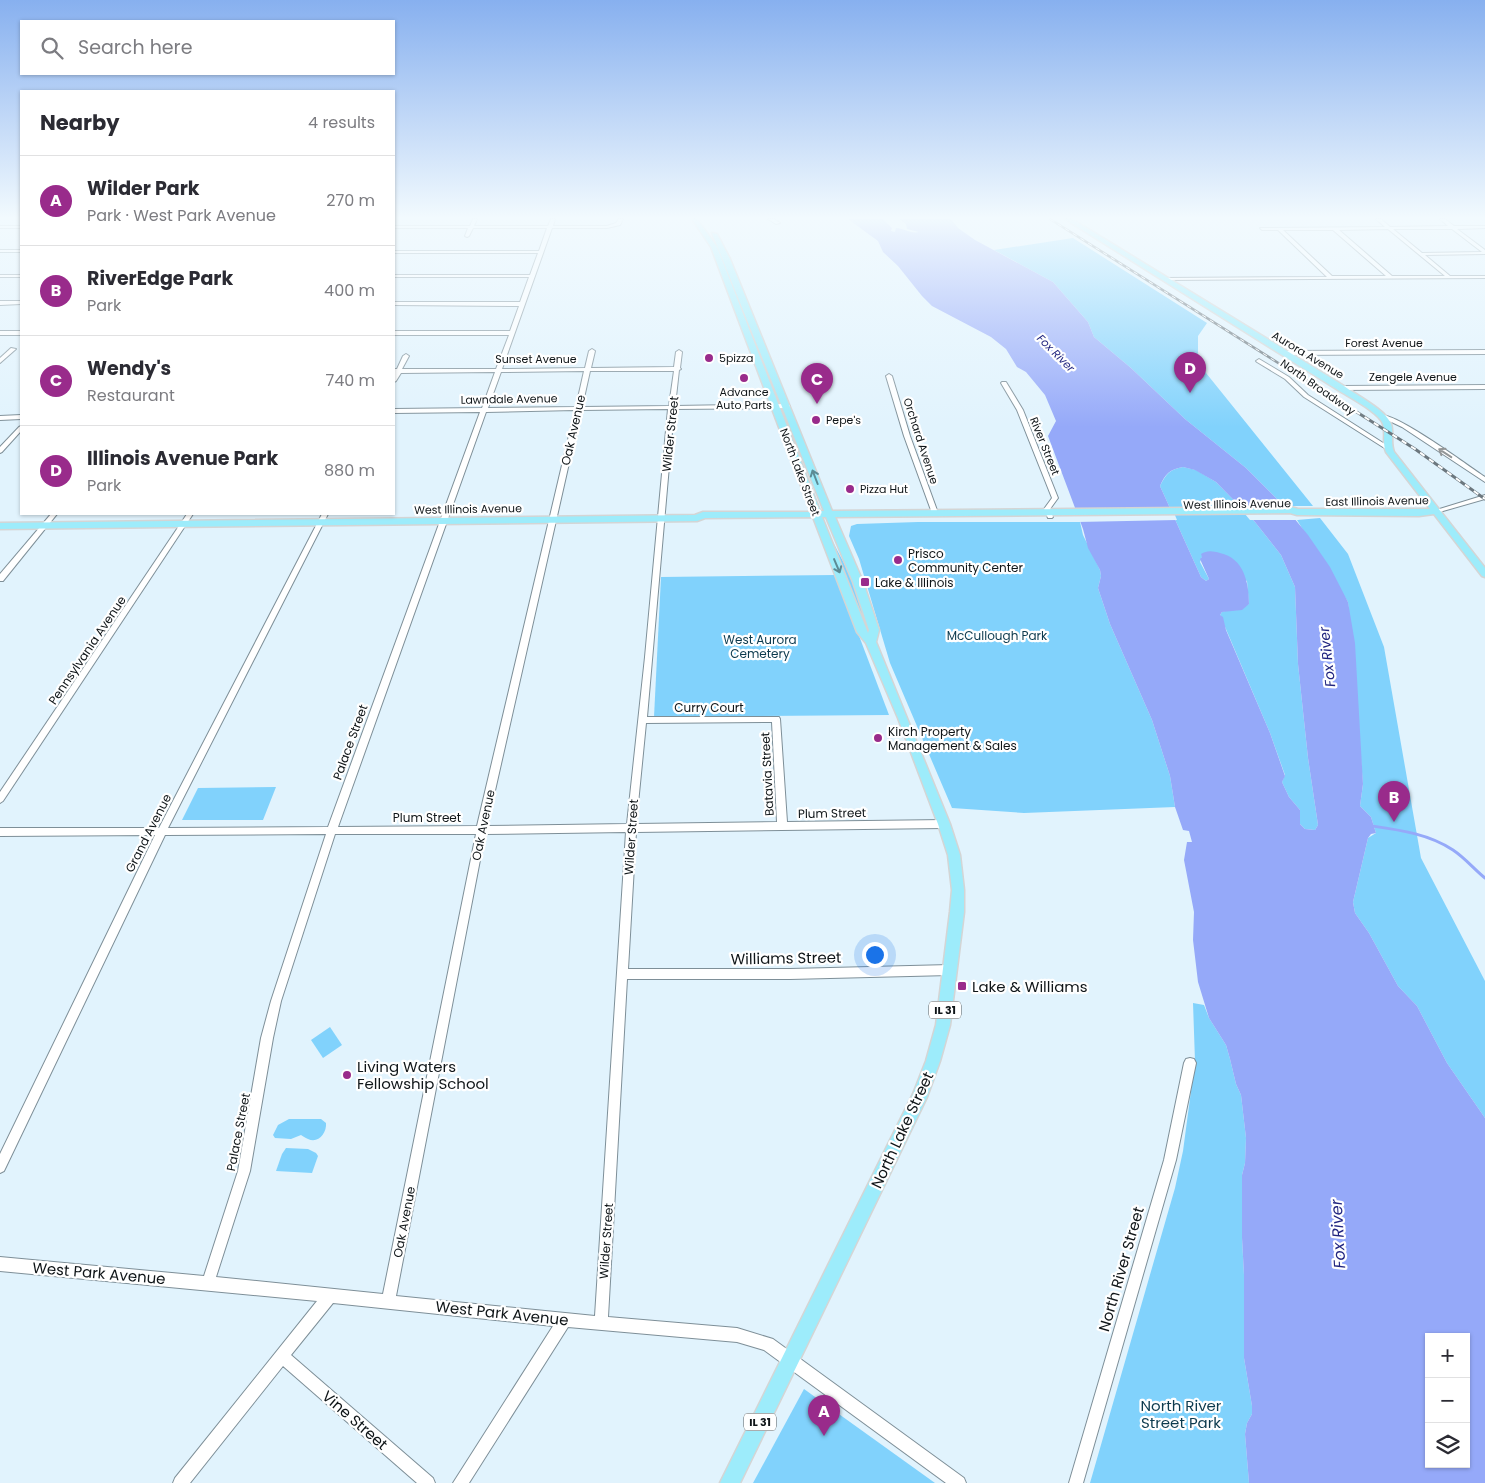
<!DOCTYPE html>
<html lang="en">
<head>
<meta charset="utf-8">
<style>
	body { margin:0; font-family:Poppins,sans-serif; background:#f2f2f3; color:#2b2b33 }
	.controls { position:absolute; right:15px; bottom:15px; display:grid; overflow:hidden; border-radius:0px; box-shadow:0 1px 4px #0004 }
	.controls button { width:45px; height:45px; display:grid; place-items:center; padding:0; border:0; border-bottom:1px solid #e1e1e2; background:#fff; color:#2b2b33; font:25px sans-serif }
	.you { position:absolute; left:874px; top:954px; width:18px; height:18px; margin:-12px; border:4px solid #fff; border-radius:50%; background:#1a73e8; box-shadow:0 0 0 8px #1a73e833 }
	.badge { display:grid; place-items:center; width:32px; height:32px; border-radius:50%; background:#992b8b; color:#fff; font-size:16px; font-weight:700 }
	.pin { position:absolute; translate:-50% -41px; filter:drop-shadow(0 1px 2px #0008) }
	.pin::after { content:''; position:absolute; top:26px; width:18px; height:15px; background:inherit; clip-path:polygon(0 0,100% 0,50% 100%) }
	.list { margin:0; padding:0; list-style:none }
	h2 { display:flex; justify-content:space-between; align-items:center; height:65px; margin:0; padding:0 20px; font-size:21px }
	h2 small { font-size:16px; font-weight:400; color:#7c7c81 }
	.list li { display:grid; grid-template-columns:32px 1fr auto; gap:15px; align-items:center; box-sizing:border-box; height:90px; padding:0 20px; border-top:1px solid #e1e1e2 }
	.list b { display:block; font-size:19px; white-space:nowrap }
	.list p { margin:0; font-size:16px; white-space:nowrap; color:#7c7c81 }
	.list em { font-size:16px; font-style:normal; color:#7c7c81 }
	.icon { flex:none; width:28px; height:28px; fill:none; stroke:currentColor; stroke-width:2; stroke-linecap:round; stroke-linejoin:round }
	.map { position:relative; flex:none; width:1485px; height:1483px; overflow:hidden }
	.search { position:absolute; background:#fff; box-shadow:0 1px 4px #0004; left:20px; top:20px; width:375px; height:55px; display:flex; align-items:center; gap:12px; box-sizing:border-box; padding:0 18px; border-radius:0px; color:#7c7c81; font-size:19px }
	.panel { position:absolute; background:#fff; box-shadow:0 1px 4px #0004; left:20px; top:90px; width:375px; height:425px; border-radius:0px }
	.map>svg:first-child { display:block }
	.green { fill:#81d2fc }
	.water { fill:#95a9f9; fill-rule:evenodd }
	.pier { fill:#e1f3fd }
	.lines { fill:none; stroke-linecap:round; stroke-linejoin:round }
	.stream { stroke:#95a9f9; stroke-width:3 }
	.minor-casing { stroke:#7e8f98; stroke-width:2 }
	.major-casing { stroke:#d4d5d5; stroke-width:3 }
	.minor { fill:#fff; fill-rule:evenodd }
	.major { fill:#9decfb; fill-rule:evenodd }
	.rail-far1-casing { stroke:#6c777e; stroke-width:2.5 }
	.rail-casing { stroke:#6c777e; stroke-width:3 }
	.rail-far1 { stroke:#fff; stroke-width:1; stroke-dasharray:4.5; stroke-linecap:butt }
	.rail { stroke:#fff; stroke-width:2; stroke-dasharray:5.5; stroke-linecap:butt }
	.oneway { stroke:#939697 }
	.oneway2 { stroke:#5d8b95 }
	.poi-dot { fill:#992b8b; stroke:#fff; stroke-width:2 }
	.labels { text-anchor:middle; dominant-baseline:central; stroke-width:4.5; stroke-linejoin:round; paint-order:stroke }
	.far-street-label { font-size:11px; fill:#0f1518; stroke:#fff }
	.far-water-label { font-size:11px; font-style:italic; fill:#21257f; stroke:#fff }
	.far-poi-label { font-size:11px; fill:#0f1518; stroke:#fff; text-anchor:start }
	.shield { fill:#fff; stroke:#575b5d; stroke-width:1 }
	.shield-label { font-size:11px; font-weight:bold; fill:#0f1518 }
	.street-label { font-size:12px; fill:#0f1518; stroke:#fff }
	.poi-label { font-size:12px; fill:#0f1518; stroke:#fff; text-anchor:start }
	.park-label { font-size:12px; fill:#0c3a4e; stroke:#fff }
	.water-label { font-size:14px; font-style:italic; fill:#21257f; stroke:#fff }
	.near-street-label { font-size:15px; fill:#0f1518; stroke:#fff }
	.near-poi-label { font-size:15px; fill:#0f1518; stroke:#fff; text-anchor:start }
	.near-park-label { font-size:15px; fill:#0c3a4e; stroke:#fff }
	.near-water-label { font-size:16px; font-style:italic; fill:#21257f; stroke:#fff }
</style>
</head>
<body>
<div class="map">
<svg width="1485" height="1483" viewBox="0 0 1485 1483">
	<rect width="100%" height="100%" fill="#e1f3fd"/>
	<g class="green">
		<polygon points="1073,238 1207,323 1198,336 1198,363 1313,506 1284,506 1246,468 1185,419 1131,368 1094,337 1088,322 1053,282 994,250"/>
		<path d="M1183,467L1196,470L1216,482L1255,522L1281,555L1295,587L1298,664L1308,758L1318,825L1315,830L1305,829L1300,824V810L1289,797L1282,782L1285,775L1270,733L1220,615L1222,612L1249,604L1247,581L1202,557L1200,562L1209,579L1206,581L1201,577L1160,486C1166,474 1170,469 1183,467Z"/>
		<polygon points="1320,518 1348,554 1384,647 1421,858 1485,981 1485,1118 1447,1063 1417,1006 1398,986 1369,933 1355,913 1353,902 1368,838 1376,833 1371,817 1360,806 1363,784 1348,602 1297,520"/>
		<polygon points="918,522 1080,522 1083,535 1100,570 1101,576 1098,588 1110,624 1152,720 1170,776 1175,807 1024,813 952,808 890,663 859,559 849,536 851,526 857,524"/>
		<polygon points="827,531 853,580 869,633 867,633"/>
		<polygon points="836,575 889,715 654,717 661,577"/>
		<polygon points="276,787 263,820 182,820 198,788"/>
		<polygon points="1193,1003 1204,1005 1209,1018 1226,1045 1230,1059 1236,1084 1241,1095 1246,1138 1245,1163 1242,1175 1242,1238 1244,1275 1244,1358 1252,1406 1252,1414 1247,1423 1245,1434 1249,1483 1090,1483 1175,1188 1183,1151 1195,1061"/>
		<polygon points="330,1027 342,1045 323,1058 311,1040"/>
		<path d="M289,1119H321L326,1123C327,1133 318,1144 308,1139C305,1138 303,1136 301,1135L291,1139L275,1138L273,1135L278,1125Z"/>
		<polygon points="286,1148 308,1149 316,1153 318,1156 312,1173 276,1171 282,1154"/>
		<polygon points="804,1389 935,1483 753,1483"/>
	</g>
	<path class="water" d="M848,219H883L892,228L891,231L895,232L896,228C904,228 910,234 919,232L907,229L906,224L899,219H951L958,228L975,240L1053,282L1088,322L1094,337L1131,368L1185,419L1246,468L1284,506L1308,535L1330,567L1348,602L1355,643L1363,784L1360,806L1371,817L1376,833L1371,834L1368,838L1353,902L1355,913L1369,933L1398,986L1417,1006L1447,1063L1485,1118V1483H1249L1245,1434L1247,1423L1252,1414V1406L1244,1358V1275L1242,1238V1175L1245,1163L1246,1138L1241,1095L1236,1084L1230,1059L1226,1045L1209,1018L1198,982L1193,940L1194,912L1184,860L1187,842H1192L1189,831L1183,830L1175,807L1170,776L1152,720L1110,624L1098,588L1101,576L1100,570L1088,548L1083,529L1048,436L1056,421L1045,395L1026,372L1017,367L1006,349L991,337L932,306L922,296L898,266L883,252L878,241ZM1183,467L1195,470L1216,482L1255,522L1281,555L1295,587L1298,664L1308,758L1318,825L1315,830L1305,829L1300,824V810L1289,797L1282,782L1285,776L1270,733L1226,630L1223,617L1220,615L1222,612L1242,610L1249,604C1249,583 1244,558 1220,553C1213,551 1207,550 1201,554L1202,557L1200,559L1209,579L1206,581L1201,577L1160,486C1165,474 1170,469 1183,467ZM1429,1337H1466V1464H1429Z"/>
	<g class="pier">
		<polygon points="1239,507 1288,507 1299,520 1250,520"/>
		<polygon points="1172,508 1177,520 1077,522 1072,509"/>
	</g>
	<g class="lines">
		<path class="stream" d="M1372,826C1400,830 1429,834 1453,850C1465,858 1474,869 1485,878"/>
		<g class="minor-casing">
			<g id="minor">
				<path d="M473,219H477L474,226H548L551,219H555L553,226H607L616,223L619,219H623L620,225L607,228H552L502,369L585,368L589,351L592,349L595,351L591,368L674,367L676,352L679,350L682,352L680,368L681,369L679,370L675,406L787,404L790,406L787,408L674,409L647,717H779L780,719L787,822L944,820L947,821L949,824L947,827L944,828L636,832L628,969H790L950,965L954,967L955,970L954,973L950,975L790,979H627L608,1317L737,1328L773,1339L964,1478L966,1483H946L764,1350L737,1342L568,1327L469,1483H453L553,1326L333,1303L291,1355L433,1478L435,1483H417L283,1366L190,1483H173L175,1478L317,1301L0,1271V1257L204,1276L238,1171L261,1038L271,1001L326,834L165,835L4,1171L0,1173V1154L155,835L0,836V828H159L322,514H328L168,828L328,827L480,412L394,413V409L482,408L495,372L401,373L396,381L394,382V369H397L403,356L406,354L409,356L402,369H496L509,335H394V331H510L519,306L394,305V302H520L529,277H394V275H530L538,253H394V251H539L547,228H473L469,236L467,237L465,236L468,228H394V226H470ZM584,371L576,407L488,408L501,372ZM590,371H674L669,406L582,407ZM668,409L645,657L627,824L487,826L581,410ZM575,410L477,826L338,827L486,412ZM772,722L777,822L636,824L646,723ZM626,832L595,1316L396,1296L485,834ZM335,834H476L383,1294L216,1277L250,1171L273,1038L281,1001Z"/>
				<polygon points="768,219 774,219 780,223 776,224"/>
				<path d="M1376,219H1381L1390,227L1448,226L1440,219H1445L1454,226H1485V228L1457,229L1485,250V254L1425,255L1450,276H1485V278L1164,280L1162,279L1164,278L1327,277L1278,230H1262L1260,228L1385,227ZM1388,229L1445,276H1392L1339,230ZM1393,229H1452L1482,252L1422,253ZM1283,230H1333L1386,276H1332Z"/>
				<rect x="0" y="226" width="21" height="2"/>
				<rect x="0" y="250" width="21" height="2"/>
				<rect x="0" y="275" width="21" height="2"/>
				<polygon points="0,301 21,301 21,304 0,305"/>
				<rect x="0" y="331" width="21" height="4"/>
				<polygon points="11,348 16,349 0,363 0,358"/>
				<polygon points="1485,350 1485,354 1284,355 1281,353 1284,351"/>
				<polygon points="1259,359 1289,377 1308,395 1391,448 1386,449 1304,397 1285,379 1257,362 1256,361"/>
				<polygon points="889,374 892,376 910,436 938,513 937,514 933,514 932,513 904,436 886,376"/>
				<polygon points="1002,382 1006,382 1023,410 1058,498 1050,509 1053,517 1052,518 1048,518 1044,509 1052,498 1017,410 1001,383"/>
				<polygon points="1485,385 1485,389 1341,390 1338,388 1341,386"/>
				<polygon points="21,415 21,419 0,420 0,416"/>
				<path d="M1381,415C1398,414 1467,465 1485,477V482L1402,427L1381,417Z"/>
				<polygon points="21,426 21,431 2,452 0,453 0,447 19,427"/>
				<polygon points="1485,495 1485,499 1436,513 1433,511"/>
				<polygon points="51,514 57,514 3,581 0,581 0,574"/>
				<polygon points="187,514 193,514 3,801 0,803 0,792"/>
				<polygon points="1190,1058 1194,1059 1196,1063 1176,1160 1083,1483 1069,1483 1164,1160 1184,1063 1186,1059"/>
			</g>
		</g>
		<g class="major-casing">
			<path id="major" d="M692,219H697L717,247L820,511H824L712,233L717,234L730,259L832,511L1291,507L1298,509H1430L1386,452C1382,443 1386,433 1383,424C1380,413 1349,397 1338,390L1065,219H1072L1344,386C1356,395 1386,410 1391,424C1394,433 1390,442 1394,452L1485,568V577L1482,576L1434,514L1419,516L1297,515L1290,513L835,517L863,582L879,630L876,642L950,824L960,855L964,890V912L950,1025L940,1061L927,1097L740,1483H720L913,1094L926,1061L936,1025L950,912L952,890L948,855L938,824L898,718L866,643L857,632L813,517L705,518L697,521L0,529V523L695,515L703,512H811L711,247ZM822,517H826L853,582L869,630L868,633Z"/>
		</g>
		<use href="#minor" class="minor"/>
		<use href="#major" class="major"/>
		<g class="rail-far1-casing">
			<polyline id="rail-far1" points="1050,219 1283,366"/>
		</g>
		<g class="rail-casing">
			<polyline id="rail" points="1281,364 1415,449 1485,499"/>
		</g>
		<use href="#rail-far1" class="rail-far1"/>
		<use href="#rail" class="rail"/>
	</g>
	<defs><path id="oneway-shaft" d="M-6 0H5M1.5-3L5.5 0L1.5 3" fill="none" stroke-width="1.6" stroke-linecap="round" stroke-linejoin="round" transform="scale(1.25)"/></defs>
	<use class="oneway" href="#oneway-shaft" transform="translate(1445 453) rotate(-147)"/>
	<g class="oneway2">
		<use href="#oneway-shaft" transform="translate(815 477) rotate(-111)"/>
		<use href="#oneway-shaft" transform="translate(837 566) rotate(67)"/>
	</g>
	<linearGradient id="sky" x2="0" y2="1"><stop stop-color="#87b0ef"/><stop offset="0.51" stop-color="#f2fafe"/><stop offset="1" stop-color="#f2fafe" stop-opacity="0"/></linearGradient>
	<rect width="1485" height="427" fill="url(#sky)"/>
	<g class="poi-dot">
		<circle cx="709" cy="358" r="5"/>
		<circle cx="744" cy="378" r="5"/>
		<circle cx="816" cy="420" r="5"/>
		<circle cx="850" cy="489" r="5"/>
		<circle cx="898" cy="560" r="5"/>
		<rect x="860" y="577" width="10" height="10" rx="2.5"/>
		<circle cx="878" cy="738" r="5"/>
		<rect x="957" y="981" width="10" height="10" rx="2.5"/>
		<circle cx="347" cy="1075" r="5"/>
	</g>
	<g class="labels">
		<g class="far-street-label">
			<text x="1384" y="343">Forest Avenue</text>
			<text transform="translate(1308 355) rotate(31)">Aurora Avenue</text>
			<text x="536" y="359">Sunset Avenue</text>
			<text x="1413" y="377">Zengele Avenue</text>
			<text transform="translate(1318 387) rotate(35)">North Broadway</text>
			<text transform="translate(509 399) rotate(-1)">Lawndale Avenue</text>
			<text transform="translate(921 441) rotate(72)">Orchard Avenue</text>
			<text transform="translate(1045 446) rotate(68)">River Street</text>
			<text transform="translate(800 472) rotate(69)">North Lake Street</text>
			<text transform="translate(1377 501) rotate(-1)">East Illinois Avenue</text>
			<text transform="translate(1237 504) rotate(-1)">West Illinois Avenue</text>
			<text transform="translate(468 509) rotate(-1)">West Illinois Avenue</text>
		</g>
		<g class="far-water-label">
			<text transform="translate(1056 353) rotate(45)">Fox River</text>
		</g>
		<g class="far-poi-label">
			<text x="719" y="358">5pizza</text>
			<text x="744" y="392" text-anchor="middle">Advance<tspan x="744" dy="13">Auto Parts</tspan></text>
			<text x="826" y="420">Pepe's</text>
			<text x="860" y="489">Pizza Hut</text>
		</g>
		<g class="shield">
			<rect x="929" y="1001.5" width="32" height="17" rx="4"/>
			<rect x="744" y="1413.5" width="32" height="17" rx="4"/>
		</g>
		<g class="shield-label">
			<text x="945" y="1010">IL 31</text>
			<text x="760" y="1422">IL 31</text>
		</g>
		<g class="street-label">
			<text transform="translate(573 430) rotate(-77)">Oak Avenue</text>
			<text transform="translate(670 434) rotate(-84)">Wilder Street</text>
			<text transform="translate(87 650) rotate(-56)">Pennsylvania Avenue</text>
			<text x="709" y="707">Curry Court</text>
			<text transform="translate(350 742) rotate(-70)">Palace Street</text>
			<text transform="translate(767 774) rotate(-93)">Batavia Street</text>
			<text transform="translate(832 813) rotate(-1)">Plum Street</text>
			<text x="427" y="817">Plum Street</text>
			<text transform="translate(483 825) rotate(-78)">Oak Avenue</text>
			<text transform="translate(148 833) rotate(-63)">Grand Avenue</text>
			<text transform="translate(631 837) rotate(-86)">Wilder Street</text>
			<text transform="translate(238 1132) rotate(-79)">Palace Street</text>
			<text transform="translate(404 1222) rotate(-79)">Oak Avenue</text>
			<text transform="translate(606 1241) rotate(-86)">Wilder Street</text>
		</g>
		<g class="poi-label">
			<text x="908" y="553">Prisco<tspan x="908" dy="14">Community Center</tspan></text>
			<text x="875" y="582">Lake &amp; Illinois</text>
			<text x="888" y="731">Kirch Property<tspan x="888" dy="14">Management &amp; Sales</tspan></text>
		</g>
		<g class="park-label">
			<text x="997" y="635">McCullough Park</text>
			<text x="760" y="639">West Aurora<tspan x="760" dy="14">Cemetery</tspan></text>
		</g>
		<g class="water-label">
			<text transform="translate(1327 657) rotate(-96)">Fox River</text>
		</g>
		<g class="near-street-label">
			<text transform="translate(786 958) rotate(-1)">Williams Street</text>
			<text transform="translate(902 1130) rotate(-65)">North Lake Street</text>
			<text transform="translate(1121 1269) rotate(-74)">North River Street</text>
			<text transform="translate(99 1273) rotate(5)">West Park Avenue</text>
			<text transform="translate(502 1313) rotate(6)">West Park Avenue</text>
			<text transform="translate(355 1420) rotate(41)">Vine Street</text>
		</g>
		<g class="near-poi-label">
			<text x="972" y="986">Lake &amp; Williams</text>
			<text x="357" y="1066">Living Waters<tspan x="357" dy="17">Fellowship School</tspan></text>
		</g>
		<g class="near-park-label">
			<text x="1181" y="1405">North River<tspan x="1181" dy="17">Street Park</tspan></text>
		</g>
		<g class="near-water-label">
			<text transform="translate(1338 1234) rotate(-93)">Fox River</text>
		</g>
	</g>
</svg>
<div class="controls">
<button>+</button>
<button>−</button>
<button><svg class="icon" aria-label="layers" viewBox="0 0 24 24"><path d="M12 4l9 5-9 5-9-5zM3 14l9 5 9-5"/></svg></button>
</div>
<div class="you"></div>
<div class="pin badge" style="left:824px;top:1436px">A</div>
<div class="pin badge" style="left:1394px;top:822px">B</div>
<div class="pin badge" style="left:817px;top:404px">C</div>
<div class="pin badge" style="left:1190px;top:393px">D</div>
<div class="search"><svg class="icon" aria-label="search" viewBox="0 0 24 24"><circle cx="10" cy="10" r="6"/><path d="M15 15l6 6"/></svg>Search here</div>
<section class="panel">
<h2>Nearby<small>4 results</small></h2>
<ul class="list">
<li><span class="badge">A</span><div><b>Wilder Park</b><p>Park · West Park Avenue</p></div><em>270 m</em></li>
<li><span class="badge">B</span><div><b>RiverEdge Park</b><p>Park</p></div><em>400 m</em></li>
<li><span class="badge">C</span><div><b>Wendy's</b><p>Restaurant</p></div><em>740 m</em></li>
<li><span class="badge">D</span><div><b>Illinois Avenue Park</b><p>Park</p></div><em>880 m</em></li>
</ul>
</section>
</div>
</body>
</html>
